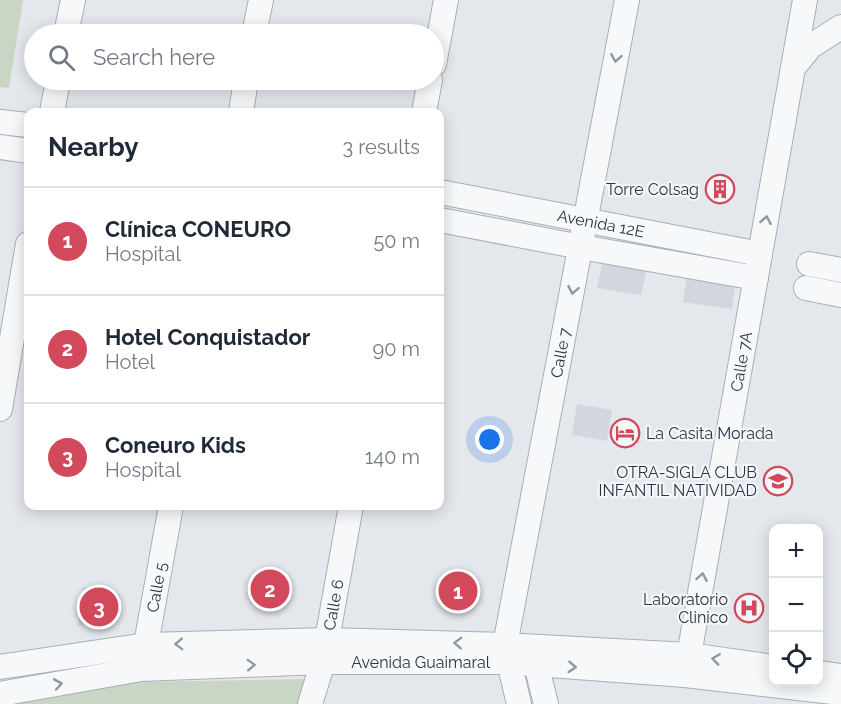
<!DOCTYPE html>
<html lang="en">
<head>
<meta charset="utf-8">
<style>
	body { margin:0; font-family:Raleway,sans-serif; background:#f2f2f3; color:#1f2937 }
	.controls { position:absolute; right:18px; bottom:18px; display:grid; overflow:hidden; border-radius:12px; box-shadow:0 3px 15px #0003 }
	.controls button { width:54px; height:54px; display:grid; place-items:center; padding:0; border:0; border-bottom:2px solid #e0e1e3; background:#fff; color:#1f2937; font:30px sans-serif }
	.you { position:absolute; left:490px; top:440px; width:21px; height:21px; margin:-15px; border:4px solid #fff; border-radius:50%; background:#1a73e8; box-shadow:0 0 0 9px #1a73e833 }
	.badge { display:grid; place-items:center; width:39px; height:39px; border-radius:50%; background:#d1495b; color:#fff; font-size:20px; font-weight:700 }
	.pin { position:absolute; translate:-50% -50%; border:3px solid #fff; box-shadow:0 2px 6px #0006 }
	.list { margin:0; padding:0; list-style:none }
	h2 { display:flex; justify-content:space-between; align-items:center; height:78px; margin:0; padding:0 24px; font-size:26px }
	h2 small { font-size:20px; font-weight:400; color:#747a83 }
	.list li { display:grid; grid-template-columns:39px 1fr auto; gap:18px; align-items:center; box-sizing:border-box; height:108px; padding:0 24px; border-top:2px solid #e0e1e3 }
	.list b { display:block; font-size:22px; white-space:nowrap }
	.list p { margin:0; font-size:20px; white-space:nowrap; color:#747a83 }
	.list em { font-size:20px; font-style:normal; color:#747a83 }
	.icon { flex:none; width:33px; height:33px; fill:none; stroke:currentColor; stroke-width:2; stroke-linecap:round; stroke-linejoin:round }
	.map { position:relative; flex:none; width:841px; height:704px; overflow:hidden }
	.search { position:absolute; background:#fff; box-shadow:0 3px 15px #0003; left:24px; top:24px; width:420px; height:66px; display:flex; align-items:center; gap:15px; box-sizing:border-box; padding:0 21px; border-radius:33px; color:#747a83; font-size:22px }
	.panel { position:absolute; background:#fff; box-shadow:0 3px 15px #0003; left:24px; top:108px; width:420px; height:402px; border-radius:12px }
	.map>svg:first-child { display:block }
	.built { fill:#d2d6de }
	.green { fill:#c9d6c5 }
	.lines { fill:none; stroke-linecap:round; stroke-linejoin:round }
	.minor-casing { stroke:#a9aeb7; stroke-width:26 }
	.minor { stroke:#f7f8fa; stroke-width:24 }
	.oneway { stroke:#9196a0 }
	.labels { text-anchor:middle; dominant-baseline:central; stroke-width:4.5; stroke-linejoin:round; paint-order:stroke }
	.poi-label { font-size:16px; fill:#2b3445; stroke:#f4f6f9; text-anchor:end }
	.street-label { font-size:16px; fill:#2b3445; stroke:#f4f6f9 }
</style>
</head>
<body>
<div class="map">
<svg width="841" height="704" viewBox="0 0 841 704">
	<rect width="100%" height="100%" fill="#e4e7ec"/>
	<g class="built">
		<polygon points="604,255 648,262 641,295 597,288"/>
		<polygon points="688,270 736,278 732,309 683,302"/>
		<polygon points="577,404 612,410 607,441 572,435"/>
		<polygon points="83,587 120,594 117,621 78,626"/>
	</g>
	<g class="green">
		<polygon points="0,0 23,0 9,88 0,87"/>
		<polygon points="311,679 308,704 0,704 132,682"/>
	</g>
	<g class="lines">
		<g class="minor-casing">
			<g id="minor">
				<polyline points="66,34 73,0"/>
				<polyline points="254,34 261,0"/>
				<polyline points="434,64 446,0"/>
				<polyline points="793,68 811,46 841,27"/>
				<polyline points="52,112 58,80"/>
				<polyline points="241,112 246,80"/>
				<polyline points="424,112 430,80"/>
				<polyline points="0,122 28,125"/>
				<polyline points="0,147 28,151"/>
				<path id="s1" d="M440,192L760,254"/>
				<polyline points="440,220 581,247 756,278"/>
				<polyline points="809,264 841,270"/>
				<polyline points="806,288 841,295"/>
				<polyline points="0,409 28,244"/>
				<path id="s2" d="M689,655L805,0"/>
				<path id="s3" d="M143,661L171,506"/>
				<polyline points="536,664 546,704"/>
				<polyline points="0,667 146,645 327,640 505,645 689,655 774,667"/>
				<polyline points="818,673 841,676"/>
				<path id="s4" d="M0,694L141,669L323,662H509L685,675L841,693"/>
				<path id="s5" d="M310,704L323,662L351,506"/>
				<path id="s6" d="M519,704L505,645L627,0"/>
			</g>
		</g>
		<use href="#minor" class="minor"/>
	</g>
	<defs><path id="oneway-chevron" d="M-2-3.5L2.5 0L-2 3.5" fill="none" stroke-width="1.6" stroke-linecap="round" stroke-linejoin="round" transform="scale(1.5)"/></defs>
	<g class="oneway">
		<use href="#oneway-chevron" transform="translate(616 58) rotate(100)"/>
		<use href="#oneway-chevron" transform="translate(766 220) rotate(-80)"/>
		<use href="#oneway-chevron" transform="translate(573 290) rotate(101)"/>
		<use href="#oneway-chevron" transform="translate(702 577) rotate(-80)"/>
		<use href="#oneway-chevron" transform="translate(458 643) rotate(-178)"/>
		<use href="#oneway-chevron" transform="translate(179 644) rotate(178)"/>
		<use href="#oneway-chevron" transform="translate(716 659) rotate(-172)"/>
		<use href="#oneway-chevron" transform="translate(251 665) rotate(-2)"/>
		<use href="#oneway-chevron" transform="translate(572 667) rotate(4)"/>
		<use href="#oneway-chevron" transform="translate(58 684) rotate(-10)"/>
	</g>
	<defs>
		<g id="building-ring" transform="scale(1.5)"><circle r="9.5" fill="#f4f6f9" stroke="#d1495b" stroke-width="1.5"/><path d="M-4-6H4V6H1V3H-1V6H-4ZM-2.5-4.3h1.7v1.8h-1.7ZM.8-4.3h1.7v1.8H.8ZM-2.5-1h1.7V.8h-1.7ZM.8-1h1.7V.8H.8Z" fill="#d1495b"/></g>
		<g id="hotel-ring" transform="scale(1.5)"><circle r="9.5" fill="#f4f6f9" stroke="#d1495b" stroke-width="1.5"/><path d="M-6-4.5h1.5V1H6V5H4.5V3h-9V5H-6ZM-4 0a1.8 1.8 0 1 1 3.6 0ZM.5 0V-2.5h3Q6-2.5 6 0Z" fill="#d1495b"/></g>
		<g id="school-ring" transform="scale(1.5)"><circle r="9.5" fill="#f4f6f9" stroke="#d1495b" stroke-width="1.5"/><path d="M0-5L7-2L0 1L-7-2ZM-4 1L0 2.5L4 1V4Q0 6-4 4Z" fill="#d1495b"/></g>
		<g id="hospital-ring" transform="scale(1.5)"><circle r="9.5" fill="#f4f6f9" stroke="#d1495b" stroke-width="1.5"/><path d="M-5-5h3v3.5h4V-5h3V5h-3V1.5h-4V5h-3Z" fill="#d1495b"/></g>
	</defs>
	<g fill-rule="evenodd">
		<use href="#building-ring" x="720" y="189"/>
		<use href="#hotel-ring" x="625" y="433"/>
		<use href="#school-ring" x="778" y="481"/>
		<use href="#hospital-ring" x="749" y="608"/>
	</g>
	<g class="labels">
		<g class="poi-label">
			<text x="699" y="189">Torre Colsag</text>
			<text x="646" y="433" text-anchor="start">La Casita Morada</text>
			<text x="757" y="472">OTRA-SIGLA CLUB<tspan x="757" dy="18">INFANTIL NATIVIDAD</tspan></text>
			<text x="728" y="599">Laboratorio<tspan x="728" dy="18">Clinico</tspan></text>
		</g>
		<g class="street-label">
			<text stroke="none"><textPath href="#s1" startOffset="164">Avenida 12E</textPath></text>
			<text stroke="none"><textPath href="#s6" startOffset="358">Calle 7</textPath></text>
			<text stroke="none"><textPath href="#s2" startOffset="298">Calle 7A</textPath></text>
			<text stroke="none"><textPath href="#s3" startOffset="75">Calle 5</textPath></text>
			<text stroke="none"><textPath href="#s5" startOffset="102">Calle 6</textPath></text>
			<text stroke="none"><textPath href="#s4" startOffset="423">Avenida Guaimaral</textPath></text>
		</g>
	</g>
</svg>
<div class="controls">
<button>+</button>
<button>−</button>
<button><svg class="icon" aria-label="locate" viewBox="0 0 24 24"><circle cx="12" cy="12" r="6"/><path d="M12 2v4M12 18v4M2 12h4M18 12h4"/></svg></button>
</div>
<div class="you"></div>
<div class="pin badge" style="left:458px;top:591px">1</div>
<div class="pin badge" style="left:270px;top:589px">2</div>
<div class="pin badge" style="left:99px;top:607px">3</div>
<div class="search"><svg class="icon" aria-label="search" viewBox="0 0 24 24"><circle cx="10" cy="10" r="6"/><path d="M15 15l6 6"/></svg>Search here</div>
<section class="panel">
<h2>Nearby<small>3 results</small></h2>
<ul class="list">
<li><span class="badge">1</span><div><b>Clínica CONEURO</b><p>Hospital</p></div><em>50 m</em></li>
<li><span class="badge">2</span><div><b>Hotel Conquistador</b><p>Hotel</p></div><em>90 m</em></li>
<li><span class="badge">3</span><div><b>Coneuro Kids</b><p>Hospital</p></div><em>140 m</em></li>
</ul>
</section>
</div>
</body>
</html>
